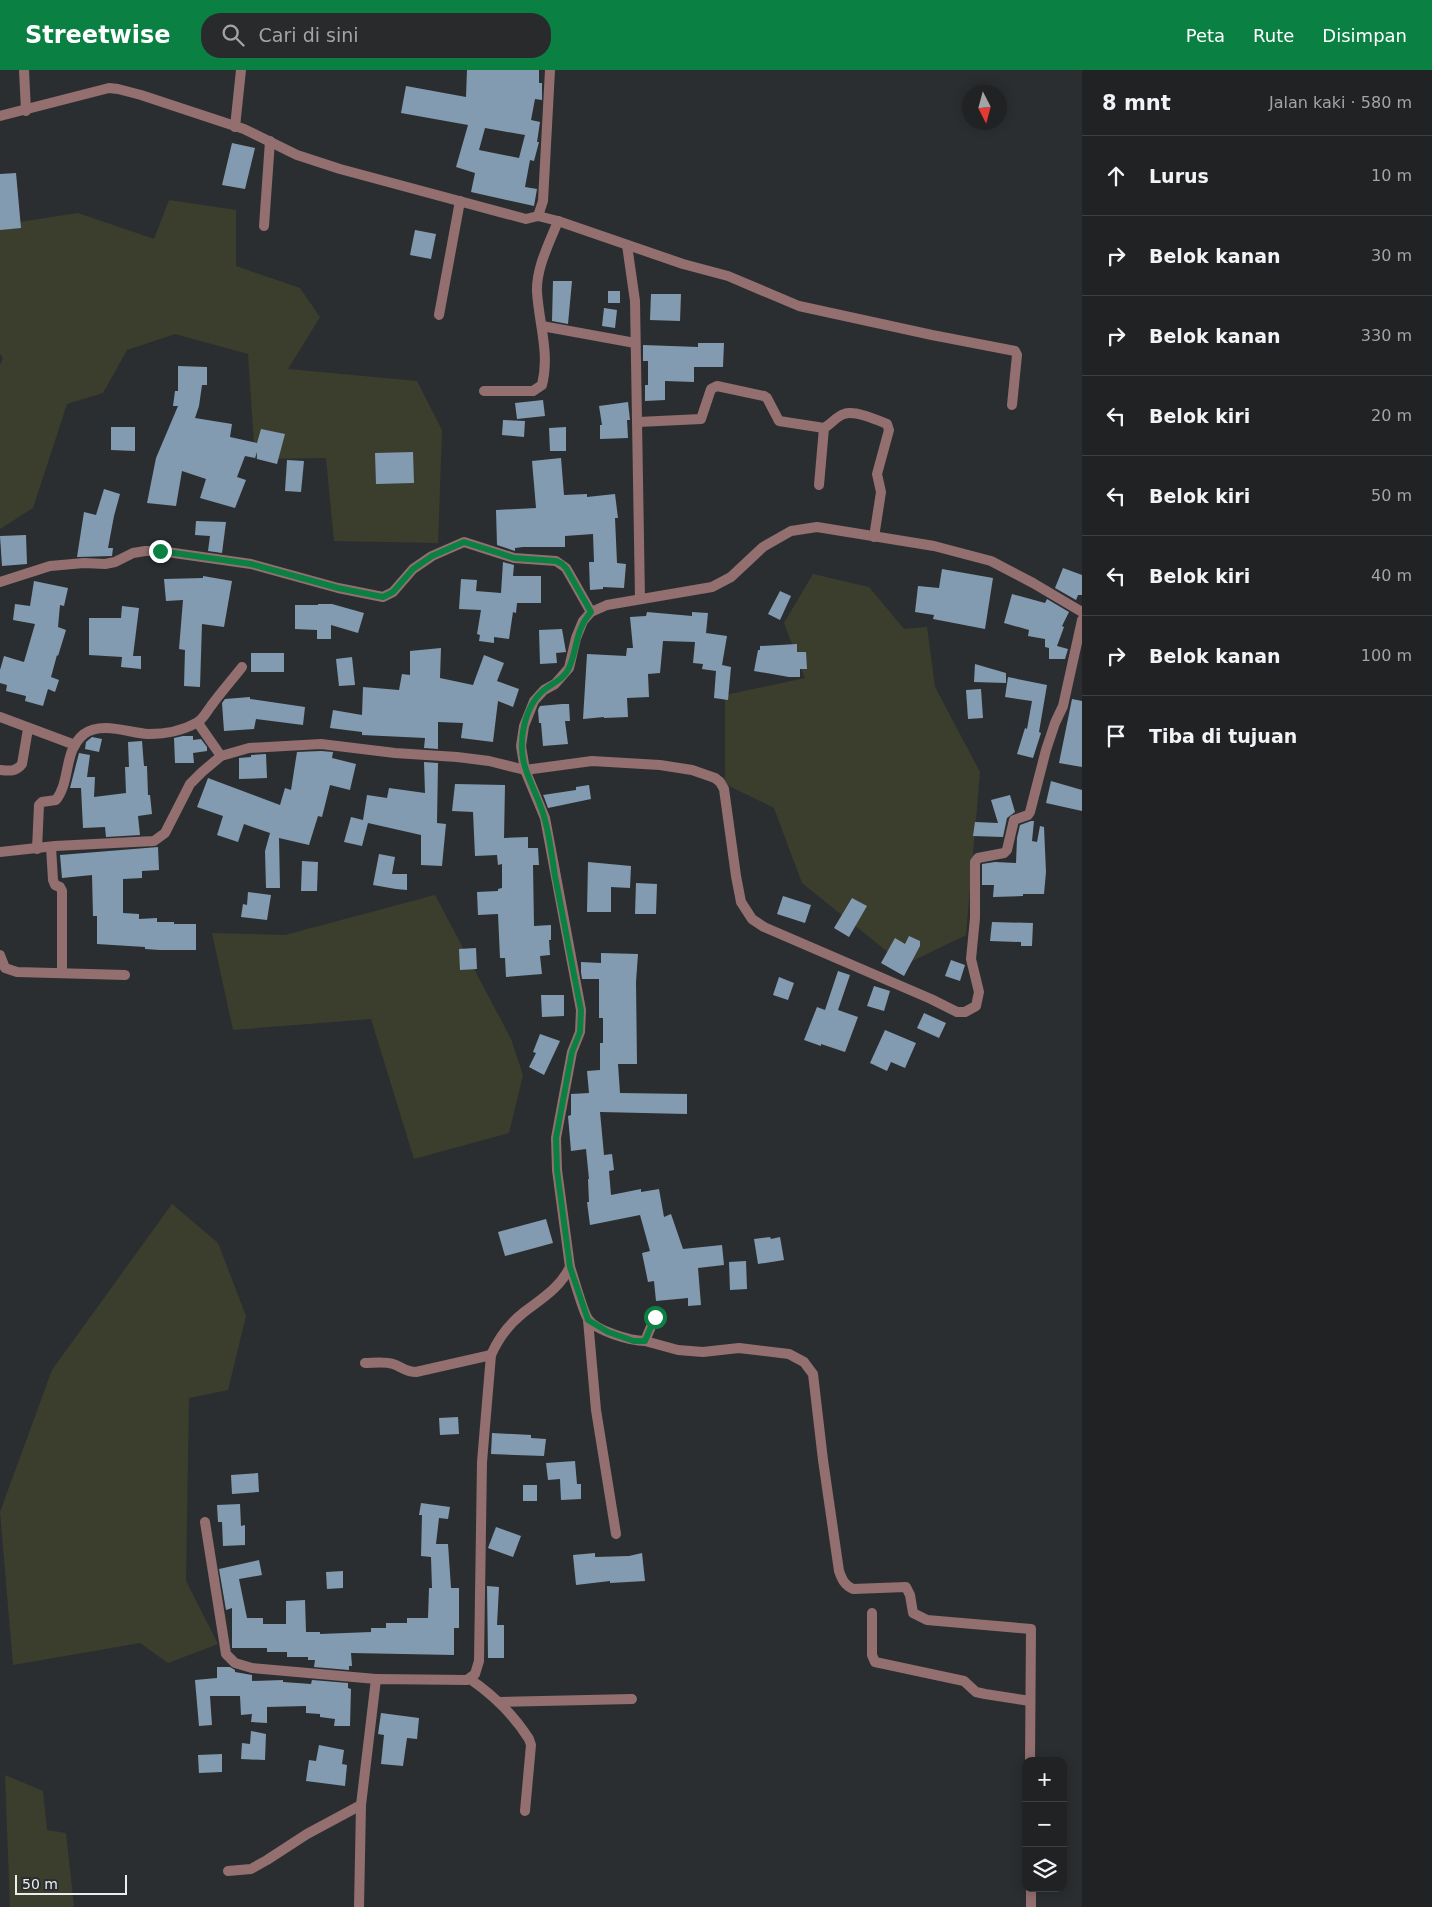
<!DOCTYPE html>
<html lang="id">
<head>
<meta charset="utf-8">
<style>
	body { margin:0; font-family:"DejaVu Sans",sans-serif; background:#282a2c; color:#f1f3f6 }
	.controls { position:absolute; right:15px; bottom:15px; display:grid; overflow:hidden; border-radius:10px; box-shadow:0 2px 12px #0003 }
	.controls button { width:45px; height:45px; display:grid; place-items:center; padding:0; border:0; border-bottom:1px solid #3d3f41; background:#202224; color:#f1f3f6; font:25px sans-serif }
	.compass { position:absolute; left:962px; top:15px; width:45px; height:45px; border-radius:50%; background:#202224; box-shadow:0 2px 12px #0003; rotate:174deg }
	.scale { position:absolute; left:15px; bottom:12px; width:112px; box-sizing:border-box; padding-left:5px; border:2px solid #ebedee; border-top:0; font-size:14px; line-height:18px; white-space:nowrap; color:#ebedee; -webkit-text-stroke:4px #2b2e30; paint-order:stroke }
	.stop { position:absolute; width:15px; height:15px; margin:-11px; border:4px solid #0b8043; border-radius:50%; background:#fff }
	.stop.end { background:#0b8043; border-color:#fff; box-shadow:0 1px 5px #0008 }
	.list { margin:0; padding:0; list-style:none }
	h2 { display:flex; justify-content:space-between; align-items:center; height:65px; margin:0; padding:0 20px; font-size:21px }
	h2 small { font-size:16px; font-weight:400; color:#a2a4a6 }
	.list li { display:grid; grid-template-columns:32px 1fr auto; gap:15px; align-items:center; box-sizing:border-box; height:80px; padding:0 20px; border-top:1px solid #3d3f41 }
	.list b { display:block; font-size:19px; white-space:nowrap }
	.list em { font-size:16px; font-style:normal; color:#a2a4a6 }
	.icon { flex:none; width:28px; height:28px; fill:none; stroke:currentColor; stroke-width:2; stroke-linecap:round; stroke-linejoin:round }
	.map { position:relative; flex:none; width:1082px; height:1837px; overflow:hidden }
	header { display:flex; align-items:center; gap:30px; box-sizing:border-box; height:70px; padding:0 25px; background:#0b8043; color:#fff }
	header strong { font-size:24px }
	nav { display:flex; gap:28px; margin-inline-start:auto; font-size:18px }
	.search { width:350px; height:45px; background:#282a2c; display:flex; align-items:center; gap:12px; box-sizing:border-box; padding:0 18px; border-radius:20px; color:#a2a4a6; font-size:19px }
	main { display:flex }
	aside { flex:1; background:#202224 }
	.map>svg:first-child { display:block }
	.green { fill:#3b3e2d }
	.building { fill:#839bb1; fill-rule:evenodd }
	.lines { fill:none; stroke-linecap:round; stroke-linejoin:round }
	.minor { stroke:#936f70; stroke-width:10 }
	.route { stroke:#0b8043; stroke-width:6 }
</style>
</head>
<body>
<header>
<strong>Streetwise</strong>
<div class="search"><svg class="icon" aria-label="search" viewBox="0 0 24 24"><circle cx="10" cy="10" r="6"/><path d="M15 15l6 6"/></svg>Cari di sini</div>
<nav><a>Peta</a><a>Rute</a><a>Disimpan</a></nav>
</header>
<main>
<div class="map">
<svg width="1082" height="1837" viewBox="0 0 1082 1837">
	<rect width="100%" height="100%" fill="#2b2e30"/>
	<g class="green">
		<polygon points="169,130 236,140 236,196 300,218 320,247 288,299 417,311 442,360 438,473 334,471 326,388 255,389 248,284 175,264 127,280 103,323 67,334 33,438 0,459 0,295 3,288 0,284 0,155 78,143 154,169"/>
		<polygon points="813,504 869,517 904,559 927,557 935,617 980,702 966,865 904,895 802,813 774,738 725,714 725,625 805,608 784,553"/>
		<polygon points="435,825 511,969 523,1005 509,1063 414,1089 371,949 233,960 212,863 285,865"/>
		<polygon points="172,1134 218,1173 246,1246 228,1320 189,1328 186,1511 218,1574 168,1593 140,1573 13,1595 0,1442 52,1300"/>
		<polygon points="5,1705 43,1721 47,1760 66,1763 74,1837 10,1837"/>
	</g>
	<g class="building">
		<path d="M467,0H539V13H542V30L535,29L531,50L540,52L537,72H539L534,91L530,90L525,117L537,119L534,136L471,122L475,103L456,97L468,55L401,43L406,16L466,27ZM485,58L525,65L519,88L479,80Z"/>
		<polygon points="232,73 255,78 245,119 222,115"/>
		<polygon points="16,103 21,158 0,160 0,104"/>
		<polygon points="415,160 436,164 431,189 410,185"/>
		<polygon points="553,211 572,211 568,254 552,251"/>
		<rect x="608" y="221" width="12" height="12"/>
		<polygon points="651,224 681,224 680,251 650,250"/>
		<polygon points="604,238 617,240 615,258 602,256"/>
		<polygon points="698,273 724,273 723,297 694,297 694,312 665,311 665,330 645,331 645,315 648,315 648,291 643,291 643,275 698,277"/>
		<polygon points="178,296 207,297 207,315 202,315 199,336 195,348 232,354 230,367 257,373 261,359 285,364 277,394 257,389 257,382 255,388 245,386 237,407 246,410 235,438 200,428 206,409 182,401 176,436 147,433 156,388 178,336 173,336 175,321 178,321"/>
		<polygon points="543,330 545,346 517,349 515,333"/>
		<polygon points="628,332 630,350 627,350 628,368 600,369 600,355 602,355 599,336"/>
		<polygon points="503,350 525,351 524,367 502,365"/>
		<polygon points="111,357 135,357 135,381 111,380"/>
		<polygon points="566,357 566,381 550,381 549,358"/>
		<polygon points="413,382 414,413 376,414 375,383"/>
		<polygon points="561,388 564,425 587,424 587,427 615,424 618,448 615,448 617,493 626,494 624,518 603,517 603,519 590,520 589,492 594,492 593,464 565,466 565,477 523,477 515,478 515,481 497,475 496,440 536,438 532,391"/>
		<polygon points="287,390 304,391 301,422 285,421"/>
		<polygon points="104,419 120,424 114,446 108,478 113,478 112,486 77,487 84,442 96,445"/>
		<polygon points="196,451 226,452 222,483 208,481 210,466 195,465"/>
		<polygon points="26,465 27,494 2,496 0,466"/>
		<polygon points="503,492 514,495 513,506 541,506 541,533 517,533 516,543 513,542 509,569 494,567 494,573 479,571 480,565 477,564 481,540 459,539 461,509 477,510 476,521 501,523"/>
		<polygon points="1063,498 1082,505 1082,525 1078,525 1076,530 1055,518"/>
		<polygon points="942,499 993,508 985,559 933,549 934,545 915,542 918,516 939,518"/>
		<polygon points="203,506 232,511 224,557 202,554 200,617 184,616 185,580 179,579 183,530 166,531 164,509 203,508"/>
		<polygon points="34,511 68,518 64,536 60,535 58,557 66,560 58,586 57,585 51,607 59,610 55,622 48,619 43,636 25,631 26,626 6,621 7,615 0,613 0,600 4,586 24,592 35,554 13,550 15,534 30,536"/>
		<polygon points="780,521 791,526 780,550 768,544"/>
		<polygon points="1012,524 1045,533 1047,529 1069,542 1062,556 1064,557 1057,576 1068,579 1065,589 1049,589 1049,578 1045,577 1045,569 1028,566 1029,560 1004,553"/>
		<polygon points="318,534 332,534 364,543 358,563 331,555 331,569 317,569 317,560 295,559 295,535 318,535"/>
		<polygon points="122,536 139,538 133,586 141,586 141,599 121,597 122,587 89,585 89,548 121,548"/>
		<polygon points="647,542 692,546 692,542 708,543 706,563 727,566 722,595 731,597 728,630 714,628 716,601 702,599 703,594 693,593 695,572 663,571 660,603 648,604 649,627 627,628 628,647 604,648 604,647 583,649 587,584 626,586 627,578 633,578 630,547 646,546"/>
		<polygon points="562,559 566,582 556,583 557,593 540,594 539,560"/>
		<polygon points="797,574 797,582 806,582 807,599 800,599 800,607 789,607 754,601 758,580 760,580 760,576"/>
		<polygon points="441,578 440,608 473,615 484,585 504,593 497,611 519,619 513,637 498,631 493,672 461,668 463,653 438,652 438,679 424,678 425,668 362,665 362,662 330,658 333,640 362,645 363,617 399,620 402,604 410,605 410,581"/>
		<rect x="251" y="583" width="33" height="19"/>
		<polygon points="352,587 355,615 339,616 336,589"/>
		<polygon points="975,594 1006,603 1006,613 974,612"/>
		<polygon points="1008,607 1047,615 1039,662 1041,663 1033,688 1017,684 1025,658 1027,659 1032,631 1005,627"/>
		<polygon points="981,619 983,648 968,649 966,620"/>
		<polygon points="250,627 250,629 305,637 303,655 256,649 254,659 224,661 222,633 225,629"/>
		<polygon points="1072,629 1082,631 1082,697 1059,693"/>
		<polygon points="562,634 569,634 570,651 565,651 568,674 543,676 541,653 539,653 538,640 540,636"/>
		<polygon points="183,666 193,666 193,670 201,669 207,677 207,681 193,683 194,693 175,693 174,668"/>
		<polygon points="92,667 102,669 99,682 85,679 86,672"/>
		<polygon points="142,671 144,696 147,696 148,725 150,725 152,744 138,746 140,765 106,767 105,757 83,758 81,718 70,718 79,683 90,685 87,707 95,707 94,727 126,723 125,697 129,697 128,672"/>
		<polygon points="321,681 333,682 332,688 356,694 350,720 330,715 322,747 318,746 309,775 279,768 280,818 266,818 265,781 270,763 244,754 238,772 217,765 223,746 197,737 208,708 280,735 285,718 291,720 297,682"/>
		<polygon points="266,684 267,708 239,709 239,688 251,687 251,685"/>
		<polygon points="424,692 438,693 437,753 446,754 442,796 421,795 421,765 368,753 362,776 344,772 351,747 363,750 367,725 387,728 389,718 425,723"/>
		<polygon points="1051,711 1082,720 1082,741 1046,733"/>
		<polygon points="455,714 505,715 504,768 528,767 528,778 538,778 539,795 533,795 534,856 551,855 551,870 549,870 550,885 540,886 542,904 506,907 505,888 500,888 498,844 478,845 477,822 498,821 498,819 502,818 502,794 498,795 497,785 475,786 473,742 452,741"/>
		<polygon points="589,715 591,729 548,738 544,727 543,725 576,720 576,717"/>
		<polygon points="1010,725 1015,742 1007,748 1003,767 973,766 975,752 998,753 991,730"/>
		<polygon points="1031,751 1034,751 1032,771 1037,772 1040,756 1044,757 1046,802 1044,824 1023,824 1023,826 993,827 994,815 982,815 982,794 995,792 1016,793 1017,768 1020,755"/>
		<polygon points="158,777 159,800 142,801 142,808 123,809 123,843 139,844 139,849 157,848 157,852 174,852 174,854 196,854 196,880 160,880 145,879 145,877 97,874 97,846 93,846 92,805 62,808 60,785"/>
		<polygon points="379,784 395,787 392,804 407,804 407,820 396,819 373,815"/>
		<polygon points="302,791 318,792 317,821 301,821"/>
		<polygon points="588,792 631,796 630,818 611,817 611,842 587,842"/>
		<polygon points="636,813 657,814 656,844 635,844"/>
		<polygon points="248,822 271,825 267,850 241,847 243,834 247,835"/>
		<polygon points="783,826 811,835 805,853 777,844"/>
		<polygon points="852,828 867,836 849,867 834,858"/>
		<polygon points="992,852 1033,853 1032,876 1021,876 1021,872 990,871"/>
		<polygon points="909,866 920,871 920,876 904,906 881,893 895,868 905,874"/>
		<polygon points="476,878 477,899 460,900 459,879"/>
		<polygon points="601,883 638,884 636,912 637,994 618,994 620,1023 687,1024 687,1044 600,1042 604,1085 612,1084 614,1100 609,1101 611,1125 641,1119 641,1122 659,1119 664,1147 671,1144 683,1179 722,1175 724,1195 698,1198 701,1235 688,1236 688,1228 656,1231 654,1211 648,1212 642,1183 650,1181 640,1145 590,1155 587,1132 589,1132 588,1109 589,1109 586,1079 571,1081 568,1046 571,1045 571,1024 589,1023 587,1001 600,1000 600,973 603,973 603,948 599,948 599,909 582,909 581,902 581,892 601,893"/>
		<polygon points="951,890 965,895 960,911 945,906"/>
		<polygon points="838,901 850,905 838,940 858,947 845,982 821,974 821,976 804,970 817,937 825,940"/>
		<polygon points="779,907 794,913 788,930 773,925"/>
		<polygon points="874,916 890,921 884,941 867,936"/>
		<polygon points="541,925 564,925 564,946 542,947"/>
		<polygon points="924,943 946,953 939,968 917,958"/>
		<polygon points="885,960 916,973 905,998 891,992 887,1001 870,993"/>
		<polygon points="540,964 560,971 544,1005 529,997 536,983 533,982"/>
		<polygon points="546,1149 553,1173 505,1186 498,1162"/>
		<polygon points="770,1167 771,1169 780,1167 784,1190 758,1194 754,1169"/>
		<polygon points="746,1191 747,1219 730,1220 729,1192"/>
		<polygon points="458,1347 459,1364 440,1365 439,1348"/>
		<polygon points="492,1363 531,1365 531,1368 546,1369 544,1386 491,1384"/>
		<polygon points="575,1391 577,1414 581,1414 581,1429 561,1430 560,1409 548,1410 546,1393"/>
		<polygon points="258,1403 259,1422 232,1424 231,1405"/>
		<rect x="523" y="1415" width="14" height="16"/>
		<polygon points="421,1433 450,1437 448,1449 439,1448 436,1474 448,1474 451,1518 459,1518 459,1558 454,1558 454,1585 351,1583 352,1596 349,1596 349,1600 314,1597 315,1590 308,1590 308,1587 287,1587 287,1582 267,1582 267,1578 232,1578 232,1538 226,1540 219,1499 259,1490 262,1505 239,1509 247,1548 263,1548 263,1554 286,1554 286,1531 305,1530 306,1562 320,1562 320,1564 371,1562 371,1558 386,1558 386,1553 407,1553 407,1548 428,1548 429,1518 432,1518 431,1487 421,1486 422,1445 419,1445"/>
		<polygon points="240,1434 241,1456 245,1455 245,1475 223,1476 222,1452 218,1452 217,1435"/>
		<polygon points="496,1457 521,1466 513,1487 488,1478"/>
		<polygon points="595,1483 595,1487 629,1486 642,1483 645,1511 610,1513 610,1511 576,1515 573,1485"/>
		<polygon points="343,1501 343,1518 327,1519 326,1502"/>
		<polygon points="487,1516 499,1517 497,1555 504,1555 504,1588 488,1588"/>
		<polygon points="217,1597 230,1597 235,1600 235,1602 252,1605 252,1611 283,1610 283,1612 311,1614 312,1610 348,1613 348,1618 351,1619 350,1656 334,1656 335,1649 320,1647 320,1644 306,1643 306,1636 267,1637 267,1653 251,1652 252,1644 241,1645 240,1626 210,1626 212,1655 199,1656 195,1610 217,1608"/>
		<polygon points="381,1643 419,1648 417,1669 407,1668 403,1696 381,1694 384,1665 378,1664"/>
		<polygon points="251,1661 266,1664 265,1690 241,1689 242,1673 250,1674"/>
		<polygon points="319,1675 344,1680 342,1694 347,1695 345,1716 306,1711 309,1690 316,1691"/>
		<polygon points="222,1684 222,1702 199,1703 198,1685"/>
	</g>
	<g class="lines">
		<g class="minor">
			<polyline points="24,0 26,41"/>
			<polyline points="0,46 109,18 118,19 141,25 244,59 297,85 340,99 526,149 538,146 558,151 683,194 728,206 799,236 932,265 1015,281 1017,285 1012,335"/>
			<polyline points="235,57 241,0"/>
			<polyline points="538,146 543,131 550,0"/>
			<polyline points="264,156 270,71"/>
			<polyline points="627,175 635,231 640,529"/>
			<polyline points="439,245 460,131"/>
			<polyline points="542,256 635,273"/>
			<path d="M484,321H533L542,315C550,283 539,254 537,222C536,198 549,174 558,151"/>
			<path d="M638,352L701,349L711,319L717,316L764,326L767,328L779,351L824,358C831,354 837,346 844,344C855,340 877,350 887,354L889,360L877,404L881,422L874,467"/>
			<polyline points="819,415 824,358"/>
			<polyline points="0,512 50,496 84,493 105,494 115,492 133,483 145,481 160,481 251,494 338,518 383,527 393,522 413,499 432,486 464,472 514,488 556,491 566,498 591,542"/>
			<polyline points="0,647 75,675"/>
			<polyline points="198,653 221,686"/>
			<path d="M0,700C9,701 16,702 22,694L28,659"/>
			<polyline points="51,777 53,810 55,815 60,817 62,821 62,903"/>
			<path d="M37,779L39,735L42,732L56,730C71,711 63,681 84,664C102,651 129,663 148,664C164,664 182,661 196,653C203,650 207,641 211,636C221,622 232,610 242,597"/>
			<polyline points="0,782 55,776 154,771 165,763 190,714 202,702 221,686 249,678 321,674 395,683 457,687 489,691 525,700 592,691 660,695 692,700 715,708 720,712 724,719 736,806 741,832 752,849 764,857 931,929 957,942 965,942 976,936 979,922 971,889 975,848 975,792 978,788 1004,783 1007,780 1014,750 1028,745 1030,742 1046,680 1055,653 1063,636 1082,550"/>
			<polyline points="0,885 5,898 17,902 125,905"/>
			<path d="M570,1197C574,1208 583,1242 588,1249C596,1261 631,1271 645,1271L655,1247"/>
			<polyline points="588,1250 596,1340 616,1464"/>
			<path d="M645,1271L678,1280L703,1282L739,1278L789,1284L804,1292L813,1304L823,1390L839,1501C842,1509 844,1515 853,1519L906,1517L910,1525L913,1543L927,1550L1031,1559L1030,1691"/>
			<path d="M365,1293C373,1293 384,1291 393,1294C402,1297 406,1302 416,1302L491,1285"/>
			<polyline points="205,1452 226,1584 235,1593 252,1598 376,1609"/>
			<polyline points="872,1543 872,1585 875,1592 964,1611 976,1622 985,1624 1030,1631"/>
			<path d="M470,1609C493,1625 514,1645 529,1669L531,1675L525,1741"/>
			<polyline points="499,1632 632,1629"/>
			<polyline points="228,1801 251,1799 267,1790 307,1764 361,1735"/>
			<polyline points="1031,1818 1031,1837"/>
			<path d="M359,1837L361,1735L376,1609L467,1610L475,1604L479,1591L482,1392L491,1285C498,1269 509,1254 523,1243C541,1229 560,1218 570,1197L557,1100L556,1068L572,982L580,962L581,940L545,748L525,700L521,676L524,656L534,631L544,620L555,614L569,598L576,568L583,551L591,542L607,535L712,517L731,507L763,477L791,461L817,457L934,476L991,491L1033,513L1082,542"/>
		</g>
	</g>
	<g class="lines">
		<path class="route" d="M160,481L251,494L338,518L383,527L393,522L413,499L432,486L464,472L514,488L556,491L562,494L566,498L591,542C575,560 578,577 569,598C564,609 553,613 544,620C533,629 527,643 524,656C515,697 536,715 545,750C550,769 552,787 555,806C564,851 572,896 581,940L580,962L572,982L556,1068L557,1100L570,1197L588,1250L608,1262L634,1271H645L655,1247"/>
	</g>
</svg>
<div class="controls">
<button>+</button>
<button>−</button>
<button><svg class="icon" aria-label="layers" viewBox="0 0 24 24"><path d="M12 4l9 5-9 5-9-5zM3 14l9 5 9-5"/></svg></button>
</div>
<svg class="compass" viewBox="-18 -18 36 36"><path d="M0-13l5 13h-10z" fill="#e53935"/><path d="M0 13l5-13h-10z" fill="#a2a4a6"/></svg>
<div class="scale">50 m</div>
<div class="stop" style="left:655px;top:1247px"></div>
<div class="stop end" style="left:160px;top:481px"></div>
</div>
<aside>
<h2>8 mnt<small>Jalan kaki · 580 m</small></h2>
<ul class="list">
<li><svg class="icon" aria-label="ahead" viewBox="0 0 24 24"><path d="M12 20V5M6 11l6-6 6 6"/></svg><div><b>Lurus</b></div><em>10 m</em></li>
<li><svg class="icon" aria-label="right" viewBox="0 0 24 24"><path d="M7 20v-9h11M14 6l5 5-5 5"/></svg><div><b>Belok kanan</b></div><em>30 m</em></li>
<li><svg class="icon" aria-label="right" viewBox="0 0 24 24"><path d="M7 20v-9h11M14 6l5 5-5 5"/></svg><div><b>Belok kanan</b></div><em>330 m</em></li>
<li><svg class="icon" aria-label="left" viewBox="0 0 24 24"><path d="M17 20v-9H6M10 6l-5 5 5 5"/></svg><div><b>Belok kiri</b></div><em>20 m</em></li>
<li><svg class="icon" aria-label="left" viewBox="0 0 24 24"><path d="M17 20v-9H6M10 6l-5 5 5 5"/></svg><div><b>Belok kiri</b></div><em>50 m</em></li>
<li><svg class="icon" aria-label="left" viewBox="0 0 24 24"><path d="M17 20v-9H6M10 6l-5 5 5 5"/></svg><div><b>Belok kiri</b></div><em>40 m</em></li>
<li><svg class="icon" aria-label="right" viewBox="0 0 24 24"><path d="M7 20v-9h11M14 6l5 5-5 5"/></svg><div><b>Belok kanan</b></div><em>100 m</em></li>
<li><svg class="icon" aria-label="arrive" viewBox="0 0 24 24"><path d="M6 21V4h12l-3 4 3 4H6"/></svg><div><b>Tiba di tujuan</b></div></li>
</ul>
</aside>
</main>
</body>
</html>
